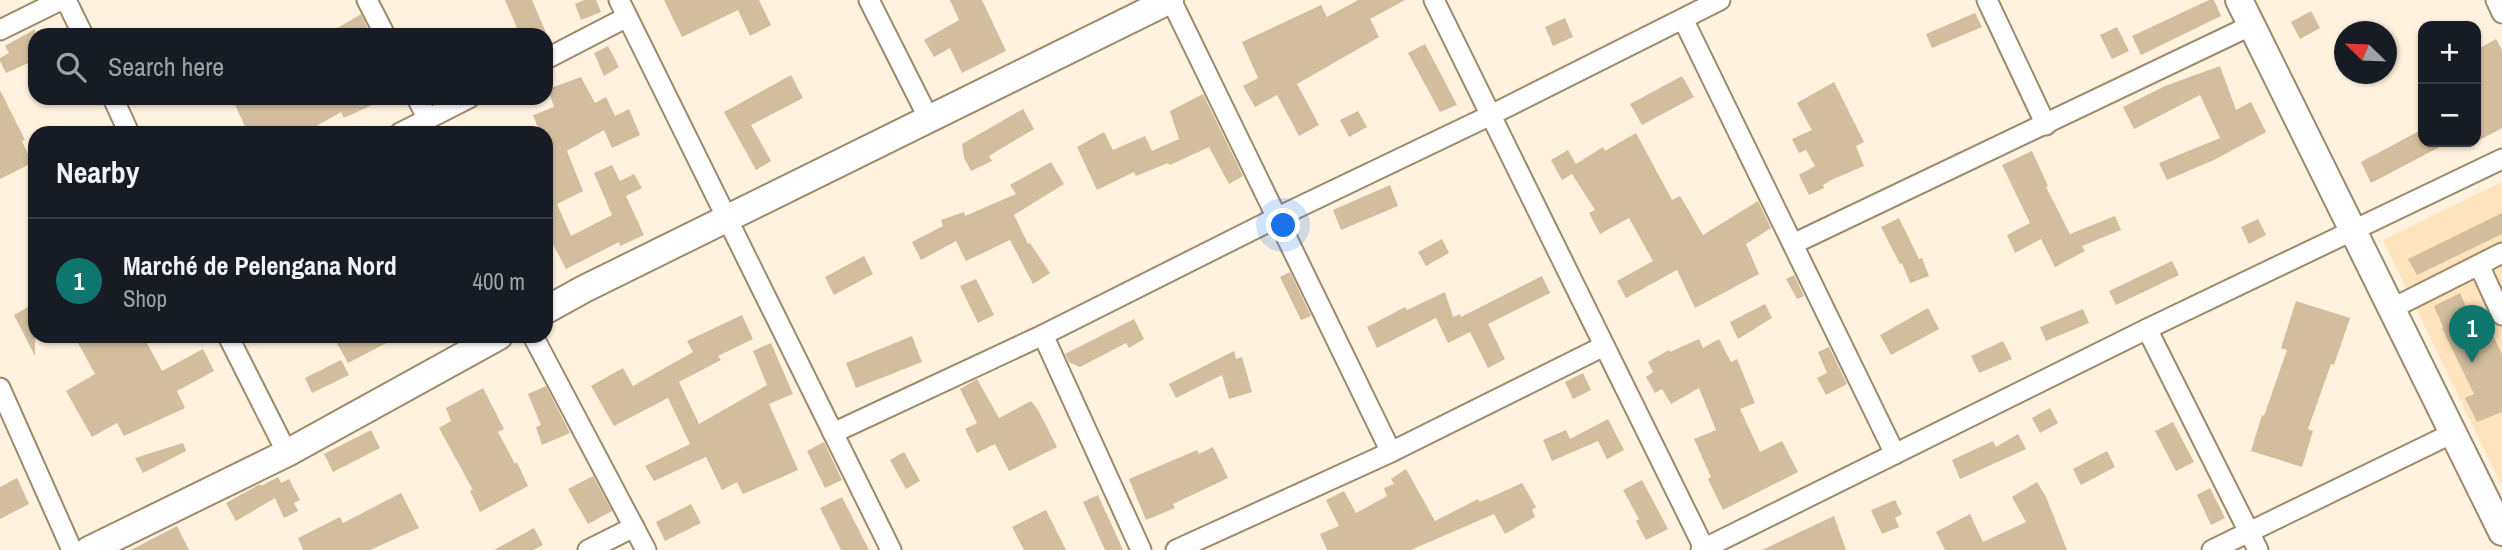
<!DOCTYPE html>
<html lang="en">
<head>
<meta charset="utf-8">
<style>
	body { margin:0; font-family:"Archivo Narrow",sans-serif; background:#20242c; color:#f1f3f6 }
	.controls { position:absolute; right:21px; top:21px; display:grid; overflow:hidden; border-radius:14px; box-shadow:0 2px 5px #0004 }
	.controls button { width:63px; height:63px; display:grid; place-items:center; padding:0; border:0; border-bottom:2px solid #363941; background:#171b24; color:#f1f3f6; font:35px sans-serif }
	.compass { position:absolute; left:2334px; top:21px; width:63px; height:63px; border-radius:50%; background:#171b24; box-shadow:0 2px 5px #0004; rotate:293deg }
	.you { position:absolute; left:1284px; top:226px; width:24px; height:24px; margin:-18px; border:5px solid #fff; border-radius:50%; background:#1a73e8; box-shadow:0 0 0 10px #1a73e833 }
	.badge { display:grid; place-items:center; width:46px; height:46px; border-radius:50%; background:#0f766e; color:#fff; font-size:23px; font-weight:700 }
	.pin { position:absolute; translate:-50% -58px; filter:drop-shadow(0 2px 4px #0008) }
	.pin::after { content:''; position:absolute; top:37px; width:24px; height:21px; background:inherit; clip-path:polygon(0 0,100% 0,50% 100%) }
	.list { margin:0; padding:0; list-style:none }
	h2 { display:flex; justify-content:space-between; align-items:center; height:91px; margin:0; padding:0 28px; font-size:30px }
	h2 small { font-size:23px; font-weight:400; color:#9ea1a6 }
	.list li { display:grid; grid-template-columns:46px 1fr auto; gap:21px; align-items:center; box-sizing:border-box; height:126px; padding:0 28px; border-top:2px solid #363941 }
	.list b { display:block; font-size:26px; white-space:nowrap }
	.list p { margin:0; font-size:23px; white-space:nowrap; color:#9ea1a6 }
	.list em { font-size:23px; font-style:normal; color:#9ea1a6 }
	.icon { flex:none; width:38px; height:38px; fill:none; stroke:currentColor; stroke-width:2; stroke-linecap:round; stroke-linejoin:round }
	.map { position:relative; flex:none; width:2502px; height:550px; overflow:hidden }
	.search { position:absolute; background:#171b24; box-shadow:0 2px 5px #0004; left:28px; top:28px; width:525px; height:77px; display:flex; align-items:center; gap:18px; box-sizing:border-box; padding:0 24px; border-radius:21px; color:#9ea1a6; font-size:26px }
	.panel { position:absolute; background:#171b24; box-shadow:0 2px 5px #0004; left:28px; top:126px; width:525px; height:217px; border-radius:21px }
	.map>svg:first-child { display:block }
	.built { fill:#fee4bc }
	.building { fill:#d2bd9d }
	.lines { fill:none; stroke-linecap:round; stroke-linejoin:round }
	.street-casing { stroke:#9e8a6b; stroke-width:23 }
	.secondary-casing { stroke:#9e8a6b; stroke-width:30 }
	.street { stroke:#fff; stroke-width:19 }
	.secondary { stroke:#fff; stroke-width:26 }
</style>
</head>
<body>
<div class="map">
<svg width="2502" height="550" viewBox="0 0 2502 550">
	<rect width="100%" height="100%" fill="#fff2de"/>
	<polygon class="built" points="2502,182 2502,486 2383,240"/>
	<g class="building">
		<polygon points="505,0 532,0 547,35 520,35"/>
		<polygon points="584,0 596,0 601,12 581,20 575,4"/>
		<polygon points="664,0 759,0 771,25 750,36 738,10 682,37"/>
		<polygon points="950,0 982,0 1006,51 962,73 950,48 934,57 924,40 959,20"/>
		<polygon points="1358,0 1405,0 1370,19 1379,37 1297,84 1319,125 1299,136 1277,95 1255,107 1243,86 1258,78 1242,42 1321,5 1327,17"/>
		<polygon points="2209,0 2214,0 2221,16 2141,55 2132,36"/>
		<polygon points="2311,11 2320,28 2300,39 2291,22"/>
		<polygon points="1975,13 1982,27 1932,48 1926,34"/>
		<polygon points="361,14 371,35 326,35"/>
		<polygon points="1565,18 1573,37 1553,46 1545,27"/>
		<polygon points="2117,27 2129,51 2112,59 2100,35"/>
		<polygon points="35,29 35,60 6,73 0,61 0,58 9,53 5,46"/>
		<polygon points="2496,39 2502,50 2502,128 2476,142 2476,50"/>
		<polygon points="1425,44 1457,105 1440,112 1408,53"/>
		<polygon points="608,46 619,67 604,76 594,53"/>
		<polygon points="2220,66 2236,110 2251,102 2266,132 2214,160 2167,180 2159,163 2220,138 2200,95 2134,129 2123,107 2165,86"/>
		<polygon points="791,75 803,98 751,125 771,161 756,170 724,112"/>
		<polygon points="1682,76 1694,97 1642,125 1630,104"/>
		<polygon points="581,77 595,103 606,97 615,116 629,109 640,135 612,148 604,130 567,151 583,191 557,204 571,236 612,215 594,173 612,165 620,181 634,174 642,188 626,196 644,235 620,246 619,242 566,269 546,231 546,133 540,133 533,115 554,107 548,89"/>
		<polygon points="1834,82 1864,142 1856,146 1864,166 1831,180 1823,185 1824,188 1809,195 1799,175 1815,166 1806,150 1799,153 1792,139 1812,130 1797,103"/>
		<polygon points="0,90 25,140 22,141 32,163 0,179"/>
		<polygon points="1203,94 1243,176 1229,184 1209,147 1170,165 1168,163 1136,176 1134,172 1097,190 1077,147 1104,132 1113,150 1145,136 1152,151 1179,139 1170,111"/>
		<polygon points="232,98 387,98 344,118 341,112 313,128 316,133 248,133"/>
		<polygon points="1023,109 1034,129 989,156 992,161 971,171 964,158 962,144"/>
		<polygon points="1358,111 1367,127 1349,137 1340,120"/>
		<polygon points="2423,129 2423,142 2449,142 2371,183 2361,162"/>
		<polygon points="1636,133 1672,200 1680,196 1703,235 1758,201 1771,228 1746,244 1759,274 1695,308 1677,270 1626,298 1617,281 1653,261 1629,218 1600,234 1589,213 1595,210 1572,174 1562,180 1551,160 1568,150 1576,164 1603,147 1605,151"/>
		<polygon points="2032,151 2048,186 2046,187 2070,234 2115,216 2121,230 2082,246 2085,251 2055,267 2041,239 2015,253 2007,235 2030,223 2002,165"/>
		<polygon points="1051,162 1064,184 1014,215 1028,244 1030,243 1050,273 1033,284 1010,240 966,261 956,241 921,260 912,242 943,226 941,220 964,212 965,216 1016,194 1010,185"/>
		<polygon points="1390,185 1398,206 1341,230 1333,210"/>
		<polygon points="2502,213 2502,234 2417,275 2408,259"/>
		<polygon points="1899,218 1919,259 1922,258 1929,276 1910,283 1902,263 1900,264 1881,227"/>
		<polygon points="2258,219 2266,235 2249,244 2241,227"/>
		<polygon points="1442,239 1449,253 1426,266 1418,252"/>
		<polygon points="864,256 873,274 834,295 825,277"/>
		<polygon points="2172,261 2179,275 2116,305 2109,291"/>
		<polygon points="1290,272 1311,316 1301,320 1280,277"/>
		<polygon points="1794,275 1804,296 1797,299 1786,279"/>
		<polygon points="1542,276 1550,293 1488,324 1505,359 1488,368 1470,332 1448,343 1436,318 1377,348 1367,327 1405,307 1407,310 1445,292 1453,317 1460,314 1461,317"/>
		<polygon points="976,279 994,315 978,323 960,286"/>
		<polygon points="2460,293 2470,315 2481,310 2502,354 2502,412 2477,422 2465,398 2474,394 2442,328 2443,327 2434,306"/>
		<polygon points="2296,301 2350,318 2334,365 2331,364 2308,429 2313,431 2302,467 2251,451 2262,415 2264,416 2287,350 2281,348"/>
		<polygon points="35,303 35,356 14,315"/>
		<polygon points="1765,304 1772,318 1738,339 1730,322"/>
		<polygon points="1928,308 1939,329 1891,355 1880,335"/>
		<polygon points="2083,309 2089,323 2046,341 2040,327"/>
		<polygon points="742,315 753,339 718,356 721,360 679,382 699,424 767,385 753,351 771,343 793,394 769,404 798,470 743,494 737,482 722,490 706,457 654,481 645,466 690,444 668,398 614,426 591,386 623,368 633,386 693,352 687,341"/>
		<polygon points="1134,319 1144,339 1129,348 1126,343 1080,367 1069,362 1065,354"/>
		<polygon points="90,336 143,336 162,371 203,349 214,371 177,391 185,408 124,436 117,423 92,437 66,391 95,374 78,343"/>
		<polygon points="333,336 400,336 348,363"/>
		<polygon points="912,336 922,362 856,388 846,363"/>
		<polygon points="1699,339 1703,348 1719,339 1731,362 1737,359 1755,403 1740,409 1760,452 1782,441 1798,472 1723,510 1708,479 1711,477 1694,439 1716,430 1699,388 1671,404 1662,389 1655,393 1646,377 1653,372 1648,362 1669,350 1670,352"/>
		<polygon points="2003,341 2012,359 1979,373 1971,356"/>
		<polygon points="1829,347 1847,384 1826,395 1817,378 1827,373 1818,352"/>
		<polygon points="1234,351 1236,359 1242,357 1252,392 1229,399 1222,375 1176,398 1169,384"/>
		<polygon points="341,360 349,375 312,393 305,378"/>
		<polygon points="1583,373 1591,390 1573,399 1565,382"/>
		<polygon points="977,379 999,418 1031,401 1038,410 1057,447 1009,471 995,444 977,453 965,429 977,423 960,389"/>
		<polygon points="546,386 570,433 542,445 536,427 541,425 528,394"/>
		<polygon points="483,388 504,429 498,432 515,464 517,462 528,486 480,512 470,491 473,490 439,428 451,421 446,408"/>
		<polygon points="2050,408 2058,423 2040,433 2032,418"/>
		<polygon points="1608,419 1624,450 1607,459 1598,441 1552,461 1543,440 1566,430 1570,439"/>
		<polygon points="2173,422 2194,462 2176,471 2155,431"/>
		<polygon points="371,430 380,448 333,472 324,454"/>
		<polygon points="2018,434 2026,449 1960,479 1952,460 1993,441 1996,447"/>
		<polygon points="824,442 842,480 825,488 807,451"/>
		<polygon points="183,443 186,451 143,473 135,458"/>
		<polygon points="1213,447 1228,478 1173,504 1175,508 1146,520 1129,479 1197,450 1199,454"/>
		<polygon points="2107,451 2115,467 2081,485 2073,469"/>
		<polygon points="904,452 920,481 906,489 890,460"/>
		<polygon points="1406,469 1435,521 1478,499 1480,502 1522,483 1536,507 1532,510 1535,517 1505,534 1494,514 1411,550 1327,550 1320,534 1339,526 1326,500 1344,491 1356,513 1387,496 1384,488 1394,484 1391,479"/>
		<polygon points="593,476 612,511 588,524 568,489"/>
		<polygon points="278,477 281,483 289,479 300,500 294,503 298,511 284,518 275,498 236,521 226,503 260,484 261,486"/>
		<polygon points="17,478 29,504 0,519 0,487"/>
		<polygon points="1642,480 1668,529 1646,540 1636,521 1639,519 1623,490"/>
		<polygon points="2037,482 2046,497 2067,550 1945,550 1936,532 1970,514 1983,542 2026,522 2012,497"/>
		<polygon points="2210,488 2225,518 2211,525 2197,495"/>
		<polygon points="401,493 419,528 370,550 303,550 298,538 340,517 343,523"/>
		<polygon points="1098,495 1123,550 1105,550 1083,502"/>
		<polygon points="842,497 869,550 841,550 820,508"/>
		<polygon points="1895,500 1902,514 1895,518 1899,527 1882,534 1871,510"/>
		<polygon points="691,504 701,523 665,541 656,522"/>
		<polygon points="1046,510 1066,550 1024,550 1012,527"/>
		<polygon points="1834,516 1846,550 1762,550"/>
		<polygon points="177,526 189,550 131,550"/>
		<polygon points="534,528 543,545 533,550 494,550"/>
	</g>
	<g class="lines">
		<g class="street-casing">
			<g id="street">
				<polyline points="66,0 83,35"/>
				<polyline points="367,0 385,35"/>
				<polyline points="619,0 891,550"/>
				<polyline points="869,0 929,119"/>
				<polyline points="1171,0 1391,452"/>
				<polyline points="1434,0 1705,550"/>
				<polyline points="1987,0 2046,125"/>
				<polyline points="2496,0 2502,13"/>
				<polyline points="1683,19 1895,454"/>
				<polyline points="0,30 61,0"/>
				<polyline points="546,59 627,17"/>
				<polyline points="113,98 129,133"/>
				<polyline points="417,98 428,119"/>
				<polyline points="400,133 469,98"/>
				<polyline points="1793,244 2252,25"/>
				<polyline points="2479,265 2502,315"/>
				<polyline points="2393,308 2502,253"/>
				<polyline points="2147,329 2258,550"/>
				<polyline points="1043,335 1141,550"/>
				<polyline points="228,336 287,453"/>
				<polyline points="533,336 646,550"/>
				<polyline points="0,388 72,550"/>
				<polyline points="833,433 1043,335 1276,218 1491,115 1720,0"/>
				<polyline points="588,550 634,527"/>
				<polyline points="1176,550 1391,452 1604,346"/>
				<polyline points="1701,550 2147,329 2502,159"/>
				<polyline points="2212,550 2453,433"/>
			</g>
		</g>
		<g class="secondary-casing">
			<g id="secondary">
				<polyline points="2239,0 2502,532"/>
				<polyline points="546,310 584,289 1170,0"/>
				<polyline points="89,550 287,453 499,336"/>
			</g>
		</g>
		<use href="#street" class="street"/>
		<use href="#secondary" class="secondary"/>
	</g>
</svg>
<div class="controls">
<button>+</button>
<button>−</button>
</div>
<svg class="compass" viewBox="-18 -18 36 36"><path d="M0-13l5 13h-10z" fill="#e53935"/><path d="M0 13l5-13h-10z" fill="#9ea1a6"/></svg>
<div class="you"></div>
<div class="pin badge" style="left:2472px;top:363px">1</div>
<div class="search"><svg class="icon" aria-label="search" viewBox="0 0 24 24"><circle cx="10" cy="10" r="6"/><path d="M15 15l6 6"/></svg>Search here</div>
<section class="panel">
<h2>Nearby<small></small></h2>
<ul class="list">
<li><span class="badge">1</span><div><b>Marché de Pelengana Nord</b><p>Shop</p></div><em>400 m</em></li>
</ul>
</section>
</div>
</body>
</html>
